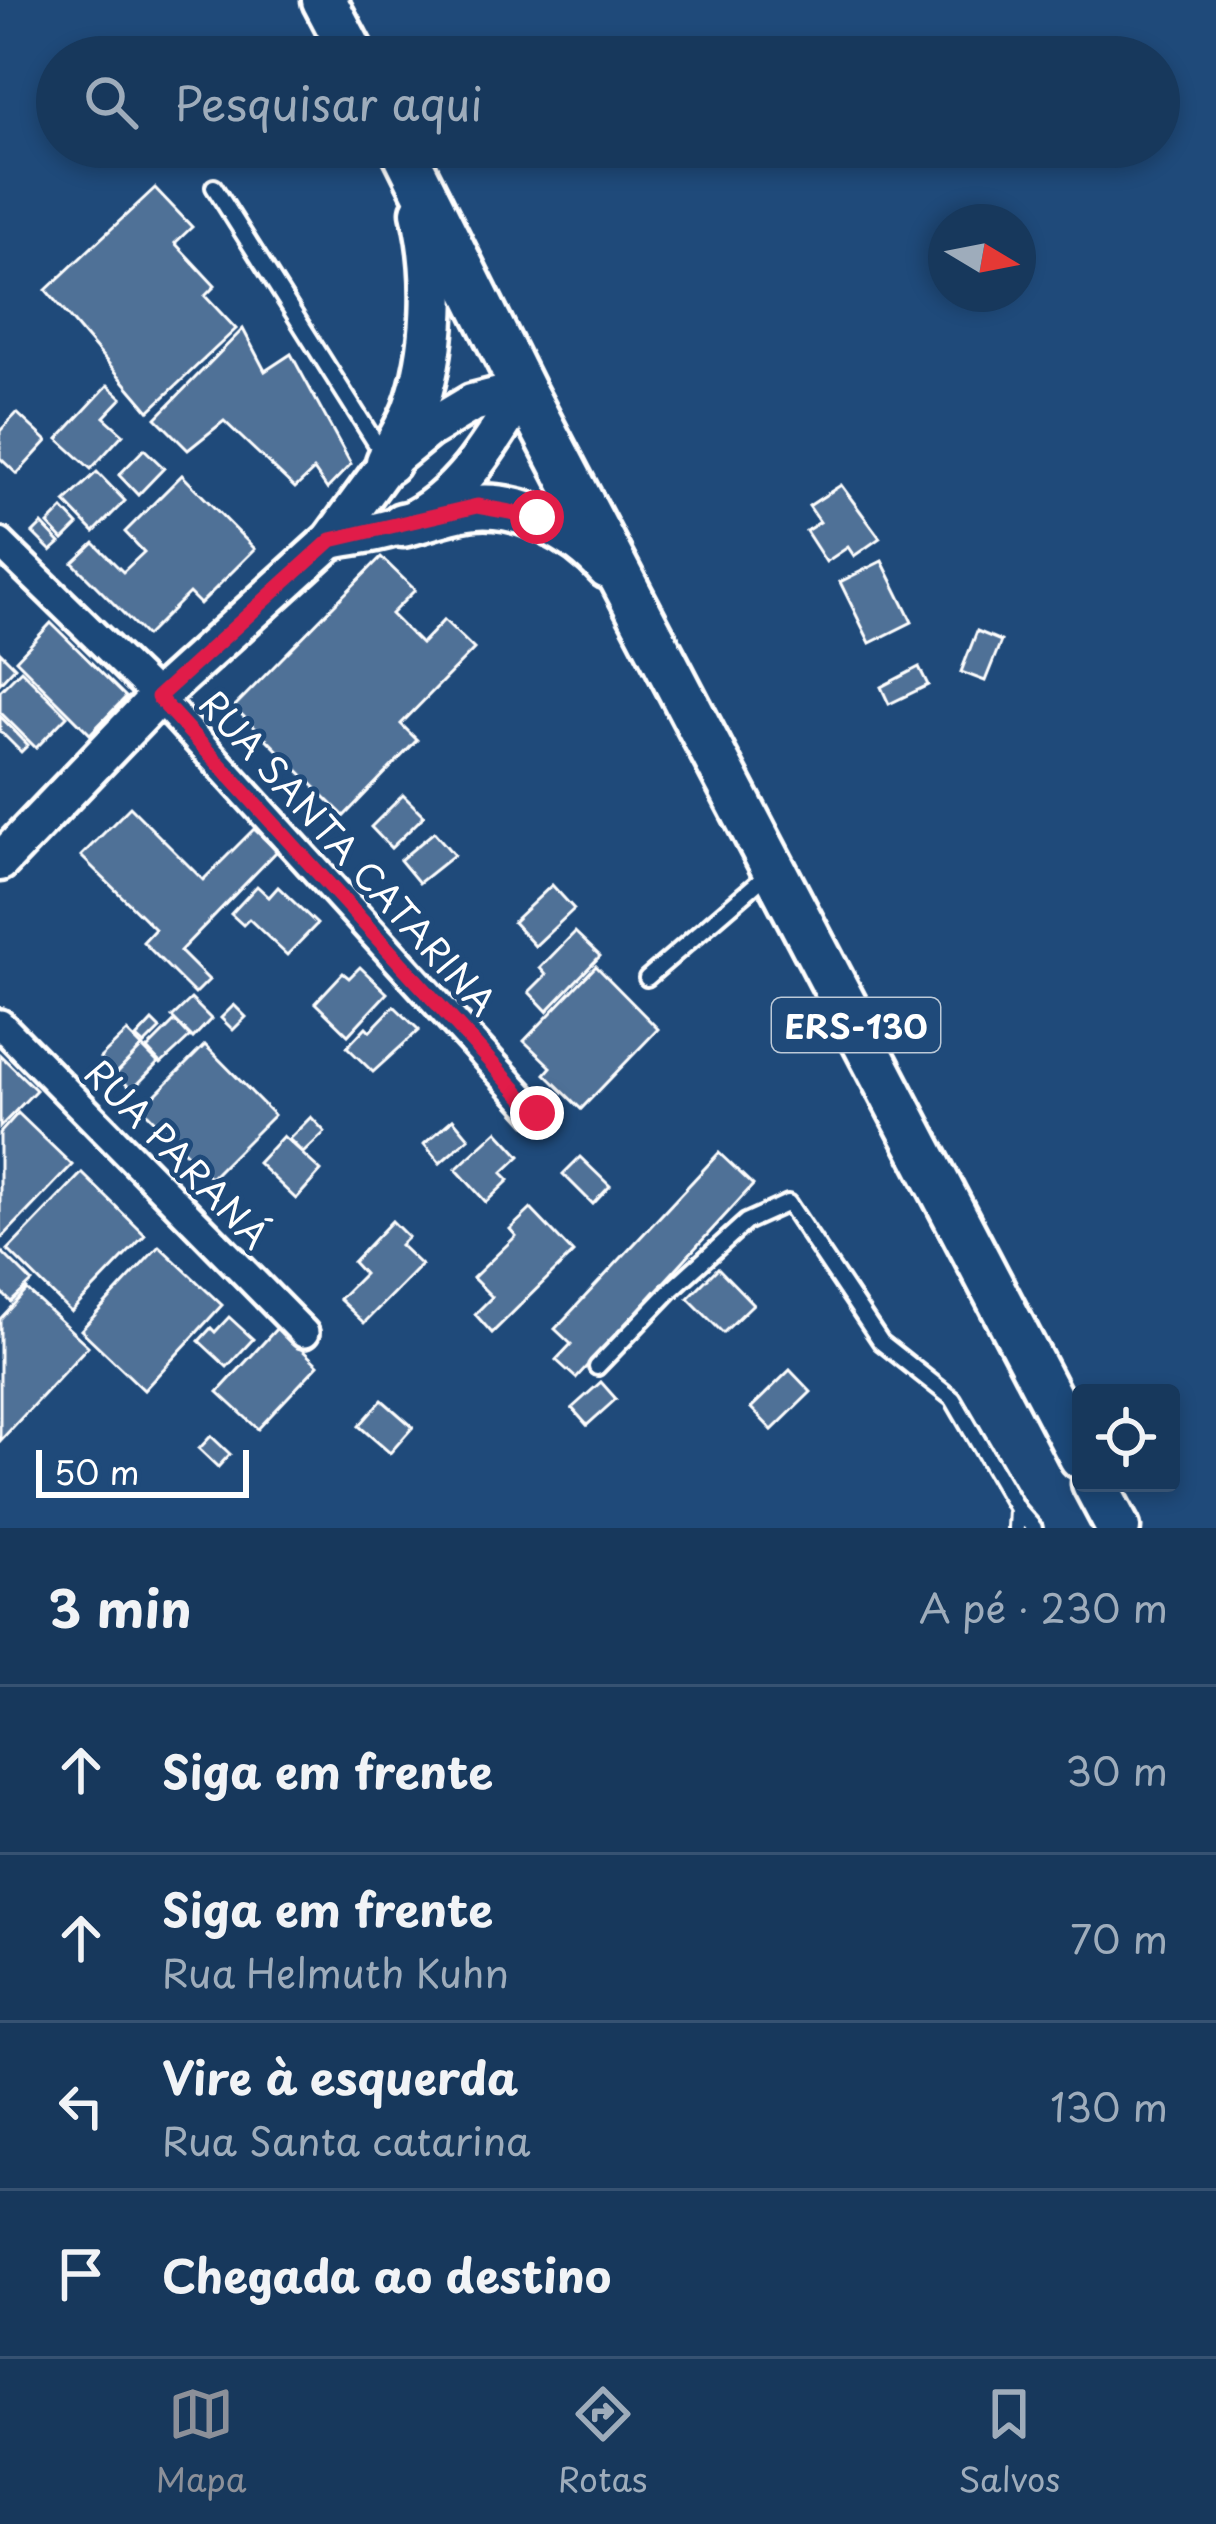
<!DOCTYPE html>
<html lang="pt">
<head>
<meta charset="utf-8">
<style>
	body { margin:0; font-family:"Playpen Sans",sans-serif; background:#203f62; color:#f1f3f6 }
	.controls { position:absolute; right:36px; bottom:36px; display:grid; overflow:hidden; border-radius:12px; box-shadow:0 6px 18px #0003 }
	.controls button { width:108px; height:108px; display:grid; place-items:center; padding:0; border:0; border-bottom:3px solid #365272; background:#17385c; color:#f1f3f6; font:60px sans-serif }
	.compass { position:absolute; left:928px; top:204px; width:108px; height:108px; border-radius:50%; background:#17385c; box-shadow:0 6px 18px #0003; rotate:100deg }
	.scale { position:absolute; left:36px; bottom:30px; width:213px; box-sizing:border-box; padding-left:12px; border:6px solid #fff; border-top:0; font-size:33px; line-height:42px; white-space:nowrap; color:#fff; -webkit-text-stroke:9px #1f4a7a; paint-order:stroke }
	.stop { position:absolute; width:36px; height:36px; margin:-27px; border:9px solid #e11d48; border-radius:50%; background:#fff }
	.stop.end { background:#e11d48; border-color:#fff; box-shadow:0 3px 12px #0008 }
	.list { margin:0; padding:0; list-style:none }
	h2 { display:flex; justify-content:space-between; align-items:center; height:156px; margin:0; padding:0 48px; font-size:51px }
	h2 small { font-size:39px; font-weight:400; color:#9eacbb }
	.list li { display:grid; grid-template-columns:78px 1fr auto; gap:36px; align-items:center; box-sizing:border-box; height:168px; padding:0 48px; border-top:3px solid #365272 }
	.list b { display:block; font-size:45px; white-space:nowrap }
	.list p { margin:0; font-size:39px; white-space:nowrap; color:#9eacbb }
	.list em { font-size:39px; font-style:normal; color:#9eacbb }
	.icon { flex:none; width:66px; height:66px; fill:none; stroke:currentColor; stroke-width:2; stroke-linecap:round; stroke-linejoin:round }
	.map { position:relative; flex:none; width:1216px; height:1528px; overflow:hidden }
	.search { position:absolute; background:#17385c; box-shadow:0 6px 18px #0003; left:36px; right:36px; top:36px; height:132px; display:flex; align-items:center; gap:30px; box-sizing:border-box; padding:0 42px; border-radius:66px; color:#9eacbb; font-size:45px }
	.sheet { height:828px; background:#17385c }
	nav { display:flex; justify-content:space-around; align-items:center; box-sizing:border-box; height:168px; border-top:3px solid #365272; background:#17385c; font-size:33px; color:#9eacbb }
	nav a { display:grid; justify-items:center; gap:6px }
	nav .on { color:#8c9099 }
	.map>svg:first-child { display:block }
	.building { fill:#507197; stroke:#fff; stroke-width:3 }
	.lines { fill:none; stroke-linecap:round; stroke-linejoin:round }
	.service-casing { stroke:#fff; stroke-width:22 }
	.minor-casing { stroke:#fff; stroke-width:36 }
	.secondary-casing { stroke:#fff; stroke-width:45 }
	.primary-casing { stroke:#fff; stroke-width:51 }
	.service { stroke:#1f4a7a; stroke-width:14 }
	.minor { stroke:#1f4a7a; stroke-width:27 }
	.secondary { stroke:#1f4a7a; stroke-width:36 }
	.primary { stroke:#1f4a7a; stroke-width:42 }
	.route { stroke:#e11d48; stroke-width:15 }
	.labels { text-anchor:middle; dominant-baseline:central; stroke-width:10; stroke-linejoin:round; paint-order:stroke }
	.shield { fill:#1f4a7a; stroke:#bcc9d7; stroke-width:3 }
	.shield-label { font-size:33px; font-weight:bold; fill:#fff }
	.street-label { font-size:36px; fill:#fff; stroke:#1f4a7a }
</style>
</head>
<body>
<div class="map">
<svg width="1216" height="1528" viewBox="0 0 1216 1528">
	<rect width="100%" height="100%" fill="#1f4a7a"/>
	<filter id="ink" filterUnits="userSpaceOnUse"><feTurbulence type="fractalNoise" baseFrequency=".00833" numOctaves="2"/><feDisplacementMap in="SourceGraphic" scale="24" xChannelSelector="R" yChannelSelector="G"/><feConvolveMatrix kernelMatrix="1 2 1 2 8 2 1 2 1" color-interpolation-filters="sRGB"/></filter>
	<g filter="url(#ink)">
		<g class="building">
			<polygon points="155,188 192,227 175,243 215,286 205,296 236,329 149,411 46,290"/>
			<polygon points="243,329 265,371 291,354 351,464 327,489 314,470 295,488 224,421 188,450 156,418"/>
			<polygon points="108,385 122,398 104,417 123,434 91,469 58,439"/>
			<polygon points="17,413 47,441 17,474 0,458 0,431"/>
			<polygon points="144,449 164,468 138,495 119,475"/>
			<polygon points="97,472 125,501 94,532 65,502"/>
			<polygon points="182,475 255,549 200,604 189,593 146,636 73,563 94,543 123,572 144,552 125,532"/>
			<polygon points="841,485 880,538 854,556 848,547 826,562 806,531 820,522 809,506"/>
			<polygon points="63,509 78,525 63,540 48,524"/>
			<polygon points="42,524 60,543 51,551 33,533"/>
			<polygon points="381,557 415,590 391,614 421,644 444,620 474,649 401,724 417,740 344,816 234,707"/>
			<polygon points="882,561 912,622 870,643 840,582"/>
			<polygon points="51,623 126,697 90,734 16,660"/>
			<polygon points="977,631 1001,641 985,681 961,672"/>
			<polygon points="0,652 15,667 0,683"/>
			<polygon points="919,667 928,685 889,704 881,687"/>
			<polygon points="21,670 67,716 36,748 0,712 0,691"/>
			<polygon points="0,716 28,745 21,752 0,731"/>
			<polygon points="403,795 424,816 391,848 371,827"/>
			<polygon points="130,807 203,880 254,829 277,851 180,951 209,980 195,994 143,942 155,929 81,856"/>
			<polygon points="434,832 454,855 419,883 400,860"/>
			<polygon points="552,885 574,909 535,946 513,922"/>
			<polygon points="257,886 269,897 278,887 317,924 287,955 249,919 243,925 231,914"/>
			<polygon points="575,932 600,956 547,1011 529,992 546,975 540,968"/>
			<polygon points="596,966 658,1029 581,1109 545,1074 551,1067 524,1041"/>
			<polygon points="360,967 387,993 348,1035 315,1003 343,973 349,978"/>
			<polygon points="191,999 211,1019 193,1038 172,1017"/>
			<polygon points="234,1005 246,1017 233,1030 221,1018"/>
			<polygon points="394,1006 419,1030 373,1072 347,1047 366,1027 370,1031"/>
			<polygon points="152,1021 160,1029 144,1045 136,1038"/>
			<polygon points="175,1021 190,1037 161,1064 147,1049"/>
			<polygon points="127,1032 142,1047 116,1074 100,1058"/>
			<polygon points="205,1045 274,1115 211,1178 142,1108"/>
			<polygon points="142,1047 158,1063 132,1090 116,1074"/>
			<polygon points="0,1055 36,1090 0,1127"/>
			<polygon points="18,1113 72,1165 0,1240 0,1133"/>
			<polygon points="311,1117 325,1132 303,1153 289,1139"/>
			<polygon points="453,1119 469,1138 440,1163 424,1144"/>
			<polygon points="497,1131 520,1156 502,1173 509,1180 486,1202 456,1169"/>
			<polygon points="283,1136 321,1171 296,1199 258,1163"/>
			<polygon points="719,1153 753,1185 576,1378 556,1360 571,1344 555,1329"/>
			<polygon points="580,1157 610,1186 593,1204 563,1174"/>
			<polygon points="82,1173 145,1235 71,1312 8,1250"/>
			<polygon points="531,1209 573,1253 492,1333 475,1314 492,1297 473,1278 516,1236 510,1229"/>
			<polygon points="392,1221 408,1237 400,1245 421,1265 364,1323 339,1299 364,1274 353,1262"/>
			<polygon points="159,1246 222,1305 144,1390 81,1330"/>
			<polygon points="0,1250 32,1282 11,1302 0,1291"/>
			<polygon points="718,1268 753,1304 723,1333 688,1298"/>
			<polygon points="27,1290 88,1346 0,1441 0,1319"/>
			<polygon points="229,1317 253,1339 227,1367 199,1341 211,1328 215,1332"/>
			<polygon points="278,1327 318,1365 258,1429 218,1392"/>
			<polygon points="790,1370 811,1392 772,1430 751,1408"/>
			<polygon points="601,1382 616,1399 587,1425 572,1408"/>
			<polygon points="382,1400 413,1427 390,1453 359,1426"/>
			<polygon points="211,1436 230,1454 218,1467 199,1449"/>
		</g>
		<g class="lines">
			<g class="service-casing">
				<g id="service">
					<polyline points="214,187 382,453"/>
					<polyline points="647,978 770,872"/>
					<polyline points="597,1367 673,1288 746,1222 788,1203 881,1342 953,1399 1017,1509 1016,1528"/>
					<polyline points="1017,1509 1034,1528"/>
				</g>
			</g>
			<g class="minor-casing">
				<g id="minor">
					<polyline points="0,543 158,697 537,1113"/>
					<polyline points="0,1024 304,1333"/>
				</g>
			</g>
			<g class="secondary-casing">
				<g id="secondary">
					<path d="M331,540C355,535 383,533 405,523C460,498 493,440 523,390"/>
					<polyline points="0,862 158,697 331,540 388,462 427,430 472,403 523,390"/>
				</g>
			</g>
			<g class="primary-casing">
				<g id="primary">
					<polyline points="324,0 354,57"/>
					<polyline points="402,147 523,390 1081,1457"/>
					<path d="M388,462C396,445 407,428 414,411C436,352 438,272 423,212"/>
					<path d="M402,525C425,520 451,509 475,507C523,503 578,532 608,567"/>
					<polyline points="1094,1483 1118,1528"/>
				</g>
			</g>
			<use href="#service" class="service"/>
			<use href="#minor" class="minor"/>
			<use href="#secondary" class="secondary"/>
			<use href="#primary" class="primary"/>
		</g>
	</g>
	<g class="lines" filter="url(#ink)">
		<polyline class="route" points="537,517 477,506 331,540 158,697 537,1113"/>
	</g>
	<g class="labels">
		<rect class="shield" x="772" y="998" width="168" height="54" rx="9"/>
		<g class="shield-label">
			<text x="856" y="1025">ERS-130</text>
		</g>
		<g class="street-label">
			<text transform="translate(349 852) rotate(48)">RUA SANTA CATARINA</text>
			<text transform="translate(178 1153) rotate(46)">RUA PARANÁ</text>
		</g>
	</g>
</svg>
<div class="controls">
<button><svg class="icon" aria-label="locate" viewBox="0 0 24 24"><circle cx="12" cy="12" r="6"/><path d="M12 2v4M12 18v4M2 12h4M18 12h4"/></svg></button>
</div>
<svg class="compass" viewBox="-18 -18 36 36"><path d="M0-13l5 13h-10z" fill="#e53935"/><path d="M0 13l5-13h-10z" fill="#9eacbb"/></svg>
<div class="scale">50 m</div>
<div class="stop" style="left:537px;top:517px"></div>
<div class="stop end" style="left:537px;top:1113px"></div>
<div class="search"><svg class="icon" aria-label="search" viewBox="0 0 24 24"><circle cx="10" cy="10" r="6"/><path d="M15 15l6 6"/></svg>Pesquisar aqui</div>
</div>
<section class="sheet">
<h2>3 min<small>A pé · 230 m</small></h2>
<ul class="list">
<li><svg class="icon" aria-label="ahead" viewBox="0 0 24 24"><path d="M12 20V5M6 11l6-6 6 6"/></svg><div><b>Siga em frente</b></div><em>30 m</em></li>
<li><svg class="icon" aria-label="ahead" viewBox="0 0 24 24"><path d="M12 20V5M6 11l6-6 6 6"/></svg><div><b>Siga em frente</b><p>Rua Helmuth Kuhn</p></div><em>70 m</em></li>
<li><svg class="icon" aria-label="left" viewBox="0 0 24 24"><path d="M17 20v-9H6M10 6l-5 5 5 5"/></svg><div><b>Vire à esquerda</b><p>Rua Santa catarina</p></div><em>130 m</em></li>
<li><svg class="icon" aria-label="arrive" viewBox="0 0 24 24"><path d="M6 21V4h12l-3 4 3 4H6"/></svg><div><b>Chegada ao destino</b></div></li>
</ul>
</section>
<nav>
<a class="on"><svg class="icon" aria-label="map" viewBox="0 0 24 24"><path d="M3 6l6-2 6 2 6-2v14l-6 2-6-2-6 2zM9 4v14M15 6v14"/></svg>Mapa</a>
<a><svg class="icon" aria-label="directions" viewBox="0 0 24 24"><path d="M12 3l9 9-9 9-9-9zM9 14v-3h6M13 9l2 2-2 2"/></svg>Rotas</a>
<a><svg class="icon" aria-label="saved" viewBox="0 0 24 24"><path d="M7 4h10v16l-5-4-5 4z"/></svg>Salvos</a>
</nav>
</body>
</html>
